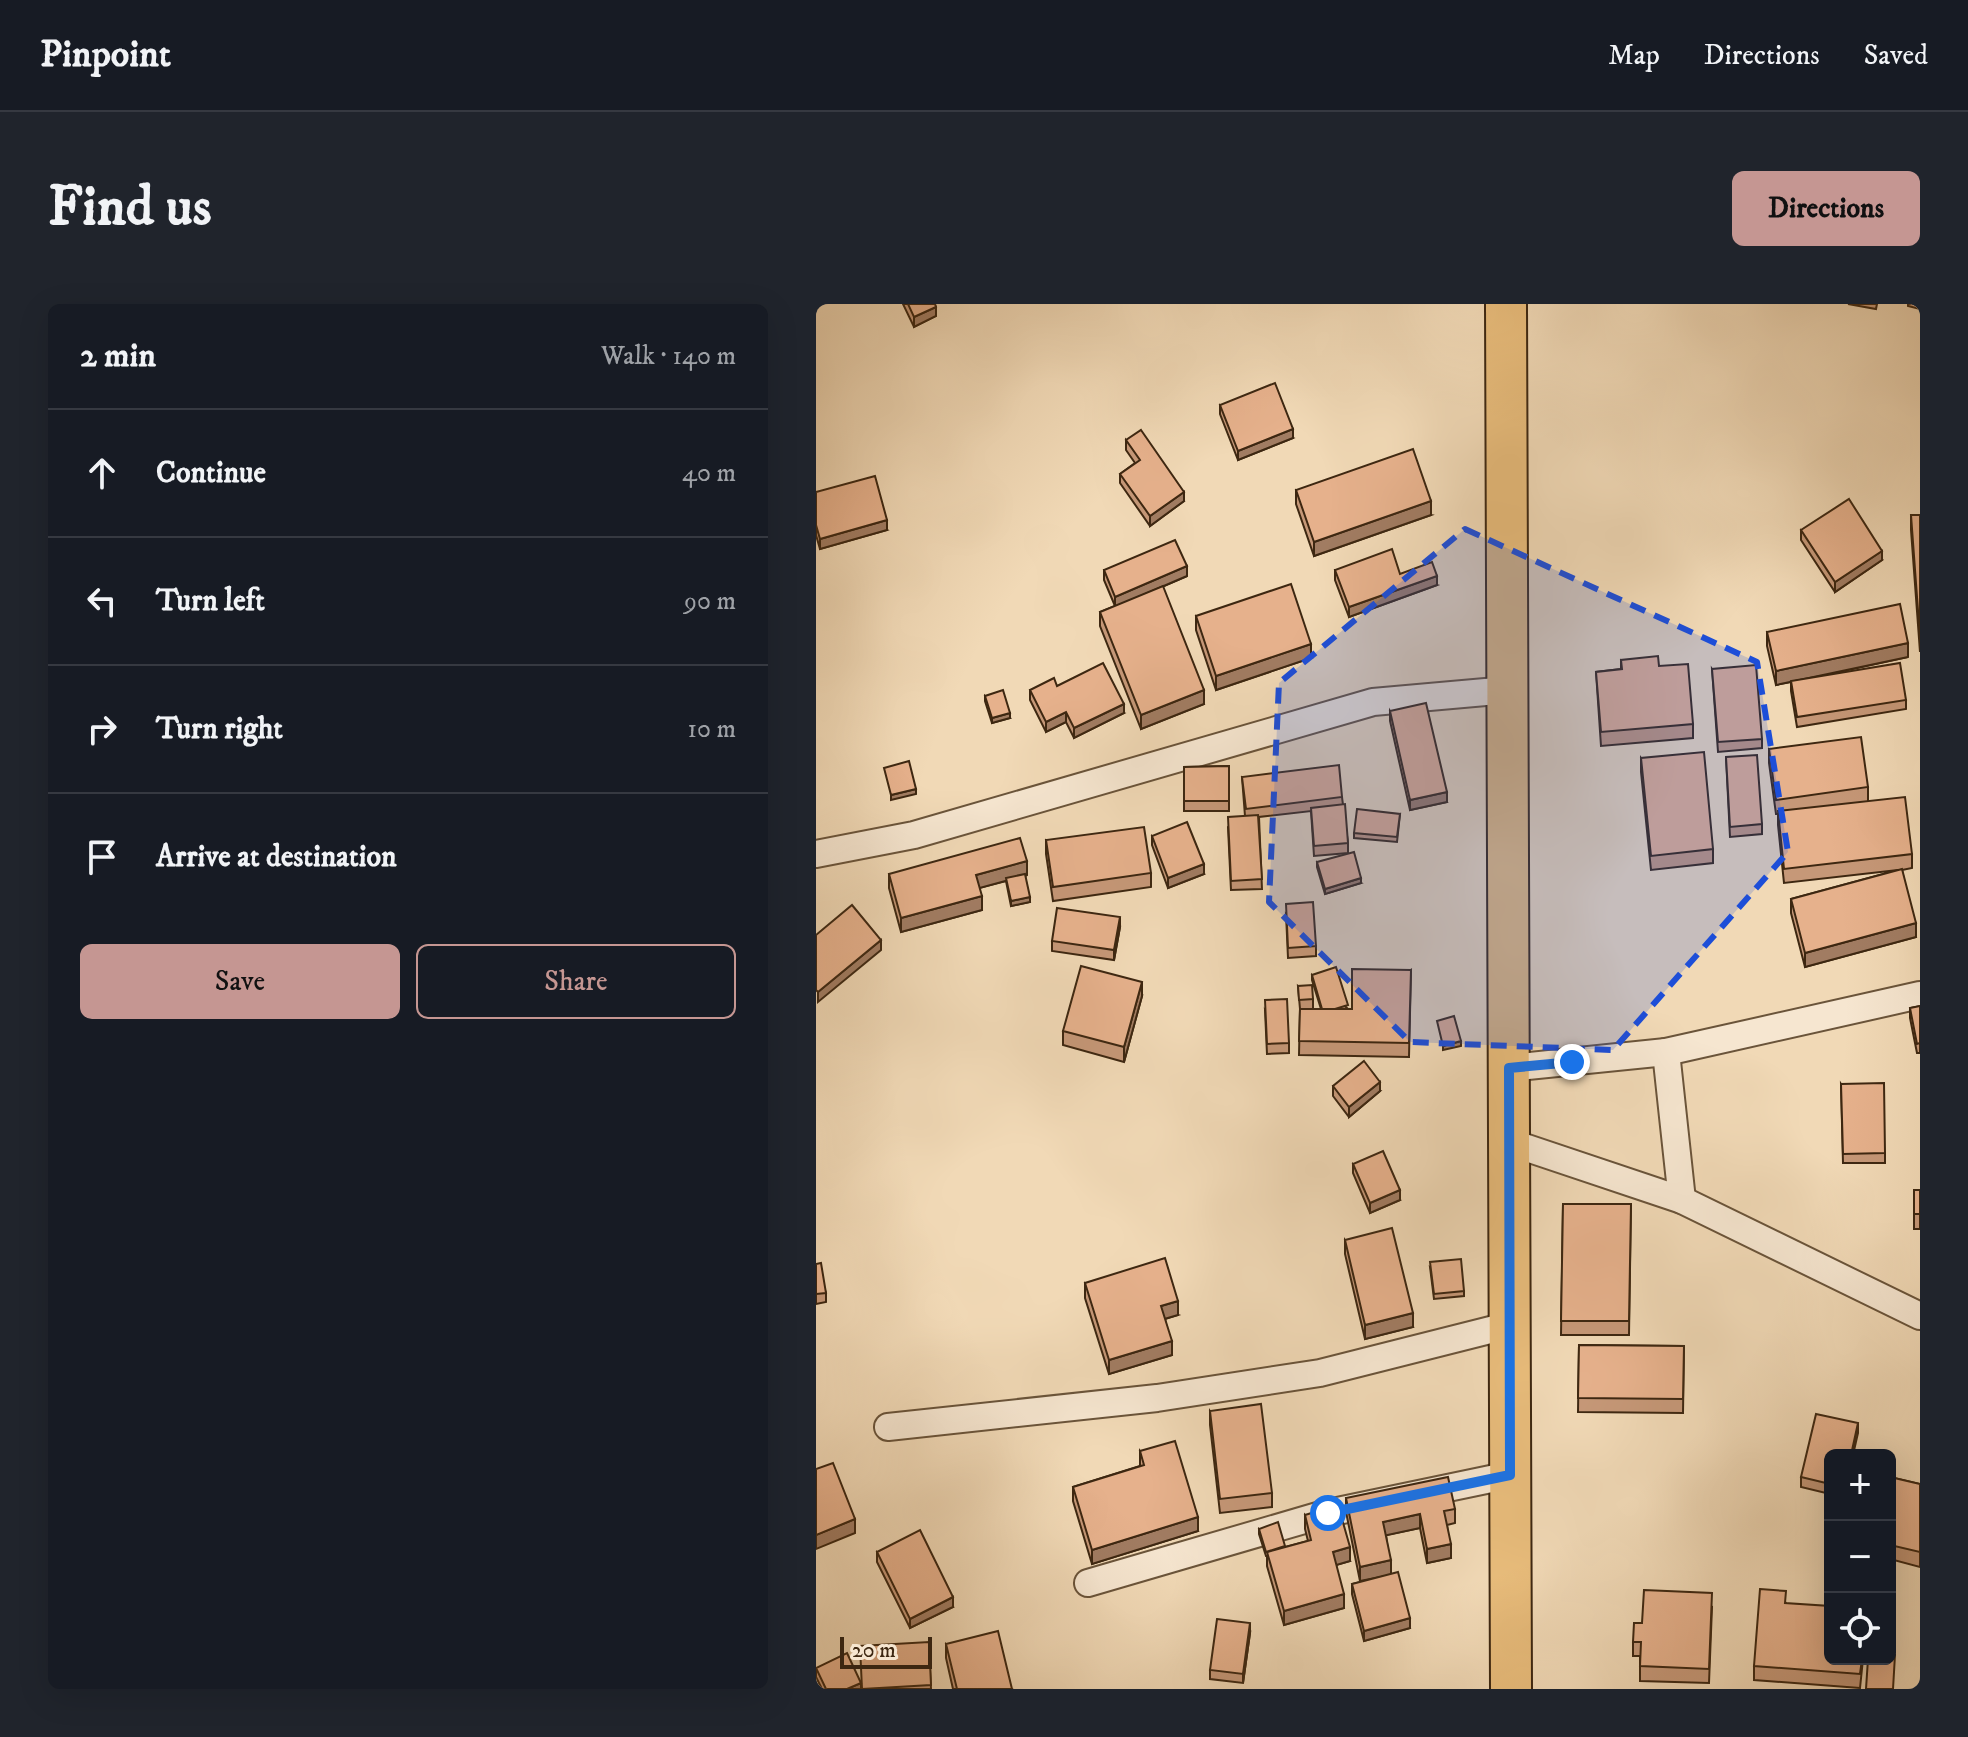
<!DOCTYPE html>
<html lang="en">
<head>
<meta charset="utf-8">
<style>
	body { margin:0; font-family:"IM FELL DW Pica",serif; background:#20242c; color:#f1f3f6 }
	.controls { position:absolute; right:24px; bottom:24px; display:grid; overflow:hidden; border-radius:12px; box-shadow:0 8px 32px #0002 }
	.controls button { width:72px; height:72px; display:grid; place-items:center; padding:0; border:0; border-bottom:2px solid #363941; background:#171b24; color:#f1f3f6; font:40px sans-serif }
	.scale { position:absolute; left:24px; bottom:20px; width:92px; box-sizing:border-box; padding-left:8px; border:4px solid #3d2711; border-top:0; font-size:22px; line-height:28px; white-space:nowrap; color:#3d2711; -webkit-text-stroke:6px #f6e6d0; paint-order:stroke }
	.stop { position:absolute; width:24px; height:24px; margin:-18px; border:6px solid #1a73e8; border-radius:50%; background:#fff }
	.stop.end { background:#1a73e8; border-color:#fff; box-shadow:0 2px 8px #0008 }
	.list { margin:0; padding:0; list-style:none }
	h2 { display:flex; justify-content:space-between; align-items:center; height:104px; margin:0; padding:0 32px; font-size:34px }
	h2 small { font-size:26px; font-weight:400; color:#9ea1a6 }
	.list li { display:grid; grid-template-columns:52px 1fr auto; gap:24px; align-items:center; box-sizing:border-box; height:128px; padding:0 32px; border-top:2px solid #363941 }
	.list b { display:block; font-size:30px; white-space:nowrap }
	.list em { font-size:26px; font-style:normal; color:#9ea1a6 }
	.actions { display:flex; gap:16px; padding:24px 32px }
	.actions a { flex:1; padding:18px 0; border:2px solid #c59692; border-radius:12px; text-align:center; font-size:28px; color:#c59692 }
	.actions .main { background:#c59692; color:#111 }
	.icon { flex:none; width:44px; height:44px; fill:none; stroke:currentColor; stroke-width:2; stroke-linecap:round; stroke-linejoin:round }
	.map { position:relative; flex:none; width:1104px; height:1385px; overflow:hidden; border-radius:12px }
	header { display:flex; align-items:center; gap:48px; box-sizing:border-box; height:112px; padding:0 40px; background:#171b24; border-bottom:2px solid #363941 }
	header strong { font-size:38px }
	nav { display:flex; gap:44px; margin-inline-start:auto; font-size:28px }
	.intro { display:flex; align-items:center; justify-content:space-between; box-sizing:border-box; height:192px; padding:0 48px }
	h1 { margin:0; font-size:56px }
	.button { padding:20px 36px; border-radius:12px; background:#c59692; color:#111; font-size:28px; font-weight:700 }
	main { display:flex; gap:48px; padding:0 48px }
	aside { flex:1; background:#171b24; border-radius:12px; box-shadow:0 8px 32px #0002 }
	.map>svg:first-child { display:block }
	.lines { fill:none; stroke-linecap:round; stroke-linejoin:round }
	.minor-casing { stroke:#6a543a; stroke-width:30 }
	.primary-casing { stroke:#3d2711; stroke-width:44 }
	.minor { stroke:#f6e6d0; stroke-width:26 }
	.primary { stroke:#e8bc7b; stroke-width:40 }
	.wall { fill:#c69878; stroke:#3d2711; stroke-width:2 }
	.shaded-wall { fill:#a17c62; stroke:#3d2711; stroke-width:2 }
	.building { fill:#e6b18c; stroke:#3d2711; stroke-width:2 }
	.route { stroke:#1a73e8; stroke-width:10 }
	.marked { fill:#1d4ed8; fill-opacity:0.2; stroke:#1d4ed8; stroke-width:6; stroke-dasharray:16 10; stroke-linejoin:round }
</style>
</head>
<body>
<header>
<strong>Pinpoint</strong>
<nav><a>Map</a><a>Directions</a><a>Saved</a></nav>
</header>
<div class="intro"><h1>Find us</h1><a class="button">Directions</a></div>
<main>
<aside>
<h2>2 min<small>Walk · 140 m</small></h2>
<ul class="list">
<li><svg class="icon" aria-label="ahead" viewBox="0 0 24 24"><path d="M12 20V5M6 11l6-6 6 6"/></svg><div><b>Continue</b></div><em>40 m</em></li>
<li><svg class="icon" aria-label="left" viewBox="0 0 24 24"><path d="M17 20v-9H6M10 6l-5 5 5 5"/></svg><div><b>Turn left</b></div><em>90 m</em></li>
<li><svg class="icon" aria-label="right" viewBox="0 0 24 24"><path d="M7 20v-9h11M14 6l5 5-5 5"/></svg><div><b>Turn right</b></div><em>10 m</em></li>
<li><svg class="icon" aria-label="arrive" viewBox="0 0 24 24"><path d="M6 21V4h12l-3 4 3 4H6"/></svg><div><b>Arrive at destination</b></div></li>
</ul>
<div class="actions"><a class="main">Save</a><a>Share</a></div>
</aside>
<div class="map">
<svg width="1104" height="1385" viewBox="0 0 1104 1385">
	<rect width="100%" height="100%" fill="#f1d9b6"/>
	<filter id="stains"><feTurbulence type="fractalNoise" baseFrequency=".0025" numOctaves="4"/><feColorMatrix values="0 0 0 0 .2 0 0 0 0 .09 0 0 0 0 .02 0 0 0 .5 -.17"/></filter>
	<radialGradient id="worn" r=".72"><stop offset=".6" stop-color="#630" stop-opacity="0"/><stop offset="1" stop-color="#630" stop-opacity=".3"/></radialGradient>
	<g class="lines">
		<g class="minor-casing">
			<g id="minor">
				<polyline points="0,550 98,531 557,398 692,386"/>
				<polyline points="850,748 866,896"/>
				<polyline points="693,764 850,748 1104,691"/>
				<polyline points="693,838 866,896 1104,1012"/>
				<polyline points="72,1123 341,1094 504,1069 694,1021"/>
				<polyline points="272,1279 512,1209 694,1171"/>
			</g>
		</g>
		<g class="primary-casing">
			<polyline id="primary" points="690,0 695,1385"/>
		</g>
		<use href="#minor" class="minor"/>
		<use href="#primary" class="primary"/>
	</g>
	<g class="wall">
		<polygon points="87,0 119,0 120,12 98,23"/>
		<polygon points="1032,0 1061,0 1060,5"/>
		<polygon points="1092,0 1104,0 1104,5 1092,2"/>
		<polygon points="404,101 477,134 422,156 404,110"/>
		<polygon points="310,136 368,197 334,222 304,179 304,170 319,159 310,146"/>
		<polygon points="480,186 615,211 498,252 480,200"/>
		<polygon points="0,188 71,226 4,245 0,231"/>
		<polygon points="1095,211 1104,211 1104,348 1095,226"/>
		<polygon points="985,226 1066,256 1019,288 985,236"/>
		<polygon points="288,266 371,272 341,285 388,400 325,425 284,322 284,308 299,302 288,276"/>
		<polygon points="519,266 584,270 621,281 533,313 519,276"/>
		<polygon points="380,312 495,354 400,386 380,326"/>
		<polygon points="951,328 1092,353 986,376 1090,396 1090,405 981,423 975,387 975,378 960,381 951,342"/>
		<polygon points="805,356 843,362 877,420 877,434 785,442 780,368 805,365"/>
		<polygon points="896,365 946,435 946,444 902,448"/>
		<polygon points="241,382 308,409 258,434 250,418 230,428 214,396 214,386"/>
		<polygon points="169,392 194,414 176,419 169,397"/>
		<polygon points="574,407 631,498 594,506 574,417"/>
		<polygon points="953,445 1052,483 1052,497 1096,550 1096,564 1086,566 1100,633 989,663 975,609 975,595 1082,566 968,579 962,521 962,510 960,510 953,459"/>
		<polygon points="910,453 946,520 946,530 914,533"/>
		<polygon points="825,454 897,545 897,559 835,566 825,468"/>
		<polygon points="413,462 413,507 368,507 368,463"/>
		<polygon points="426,473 526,493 532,539 532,549 498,552 495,507 443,513 446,585 415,586 412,523 429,512"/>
		<polygon points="584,510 581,538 538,534 538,529"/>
		<polygon points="336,532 388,570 352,584 336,541"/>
		<polygon points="230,536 335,569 335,583 237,597 230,550"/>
		<polygon points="501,558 545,579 509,590 501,563"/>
		<polygon points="73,570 211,571 209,572 214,598 195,602 190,577 163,584 166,606 85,628 73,584"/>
		<polygon points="470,610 500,642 500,652 472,654"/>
		<polygon points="304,623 298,656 236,647 236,637"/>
		<polygon points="595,666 593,753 483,751 484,705 482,682 497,695 497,705 505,705 496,676 496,671 532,705 536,705"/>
		<polygon points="326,692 308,758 247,741 247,727"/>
		<polygon points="1104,702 1104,749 1101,749 1094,714 1094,704"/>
		<polygon points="449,706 473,739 473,749 451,750"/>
		<polygon points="1025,780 1069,849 1069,859 1027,859"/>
		<polygon points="517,782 564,787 533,813 517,792"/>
		<polygon points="537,860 584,896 554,909 537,869"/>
		<rect x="1098" y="886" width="6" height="39"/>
		<polygon points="747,900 815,900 813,1031 745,1031"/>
		<polygon points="529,936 597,1023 549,1035 529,950"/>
		<polygon points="0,960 10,989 10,998 0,1000"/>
		<polygon points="614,963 648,987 648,992 618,995"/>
		<polygon points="269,979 362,1011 349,1015 356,1051 293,1070 269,994"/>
		<polygon points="763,1041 868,1042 867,1109 762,1108"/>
		<polygon points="394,1107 456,1189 456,1203 404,1209 394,1121"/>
		<polygon points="1042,1129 1014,1151 1014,1190 985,1183 985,1173"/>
		<polygon points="324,1147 382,1227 276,1260 257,1197 257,1183 324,1162"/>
		<polygon points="1074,1173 1104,1180 1104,1263 1074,1255"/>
		<polygon points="530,1194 639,1205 639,1219 631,1221 635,1254 611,1259 604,1224 570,1231 575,1270 594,1324 548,1337 536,1290 536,1280 561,1274 544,1277 530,1208"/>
		<polygon points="489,1211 534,1257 520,1261 528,1304 468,1321 451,1262 451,1252 450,1252 443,1230 443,1225 469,1243 492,1237 489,1225"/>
		<polygon points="61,1248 137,1303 94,1324 61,1258"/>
		<polygon points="970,1299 1014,1355 1047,1355 1044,1384 938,1376 938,1362"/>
		<polygon points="896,1303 893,1379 824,1377 824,1352 817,1352 817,1338 826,1319"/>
		<polygon points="434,1329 427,1379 394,1375 394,1366"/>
		<polygon points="113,1338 115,1385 46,1385"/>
		<polygon points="130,1340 196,1385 137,1385 130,1354"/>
		<polygon points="0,1364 45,1385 6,1385 0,1373"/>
	</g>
	<g class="shaded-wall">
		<polygon points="120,3 120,12 98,23 98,13"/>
		<polygon points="477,125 477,134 422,156 422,147"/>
		<polygon points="368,188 368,197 334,222 334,212"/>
		<polygon points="615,197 615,211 498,252 498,238"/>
		<polygon points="71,216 71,226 4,245 4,235"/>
		<polygon points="1066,247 1066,256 1019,288 1019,278"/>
		<polygon points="371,262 371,272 299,303 299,293"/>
		<polygon points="621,272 621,281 533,313 533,303"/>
		<polygon points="1092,339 1092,353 960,381 960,367"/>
		<polygon points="495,340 495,354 400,386 400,372"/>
		<polygon points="388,386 388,400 325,425 325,411"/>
		<polygon points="308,400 308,409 258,434 258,424"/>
		<polygon points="250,408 250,418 230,428 230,418"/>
		<polygon points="194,409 194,414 176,419 176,414"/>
		<polygon points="100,485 100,490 75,496 75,491"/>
		<polygon points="631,488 631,498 594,506 594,496"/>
		<polygon points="211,557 211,571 160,585 160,571"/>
		<polygon points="388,560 388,570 352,584 352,574"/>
		<polygon points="545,574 545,579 509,590 509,585"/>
		<polygon points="166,592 166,606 85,628 85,614"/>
		<polygon points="214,593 214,598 195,602 195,597"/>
		<polygon points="304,613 304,623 298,656 298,646"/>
		<polygon points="1100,619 1100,633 989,663 989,649"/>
		<polygon points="65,636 65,646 2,698 2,688"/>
		<polygon points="326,678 326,692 308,758 308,743"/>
		<polygon points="645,737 645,742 627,746 627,742"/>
		<polygon points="564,778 564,787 533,813 533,803"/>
		<polygon points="584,886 584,896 554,909 554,899"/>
		<polygon points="362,997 362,1011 345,1016 345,1002"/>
		<polygon points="597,1009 597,1023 549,1035 549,1021"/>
		<polygon points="356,1037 356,1051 293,1070 293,1056"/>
		<polygon points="1042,1119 1042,1129 1037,1151 1035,1151"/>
		<polygon points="604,1210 604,1224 567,1232 567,1218"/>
		<polygon points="382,1213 382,1227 276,1260 276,1246"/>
		<polygon points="39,1215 39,1229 0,1245 0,1231"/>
		<polygon points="635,1240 635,1254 611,1259 611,1245"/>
		<polygon points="534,1243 534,1257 517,1262 517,1248"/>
		<polygon points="575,1256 575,1271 544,1277 544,1263"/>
		<polygon points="528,1290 528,1304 468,1321 468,1307"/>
		<polygon points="137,1293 137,1303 94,1324 94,1315"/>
		<polygon points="594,1314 594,1324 548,1337 548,1327"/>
		<polygon points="434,1319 434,1329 427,1379 427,1370"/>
		<polygon points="45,1379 45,1385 31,1385"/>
	</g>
	<g class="building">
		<polygon points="92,0 119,0 120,3 98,13"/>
		<polygon points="459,79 477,125 422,147 404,101"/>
		<polygon points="325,126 368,188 334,212 304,170 324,156 310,136"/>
		<polygon points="597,145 615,197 498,238 480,186"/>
		<polygon points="59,172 71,216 4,235 0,221 0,188"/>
		<polygon points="1033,195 1066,247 1019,278 985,226"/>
		<polygon points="1095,211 1104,211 1104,334"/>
		<polygon points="359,236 371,262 299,293 288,266"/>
		<polygon points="576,245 584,270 616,258 621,272 533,303 519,266"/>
		<polygon points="475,280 495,340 400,372 380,312"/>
		<polygon points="347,282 388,386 325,411 284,308"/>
		<polygon points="1084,300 1092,339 960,367 951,328"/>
		<polygon points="842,352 843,362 872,360 877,420 785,428 780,368 806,365 805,356"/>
		<polygon points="287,359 308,400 258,424 250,408 230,418 214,386 238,374 241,382"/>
		<polygon points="1084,359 1090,396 981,413 975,377"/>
		<polygon points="940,361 946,435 902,438 896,365"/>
		<polygon points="187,386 194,409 176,414 169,392"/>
		<polygon points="610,399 631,488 594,496 574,407"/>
		<polygon points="1045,433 1052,483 960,496 953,445"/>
		<polygon points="888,448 897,545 835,552 825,454"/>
		<polygon points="941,451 946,520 914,523 910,453"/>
		<polygon points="93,457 100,485 75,491 68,464"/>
		<polygon points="523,461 526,493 430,505 426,473"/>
		<polygon points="413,462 413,497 368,497 368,463"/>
		<polygon points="1089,493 1096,550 968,565 962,507"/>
		<polygon points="529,500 532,539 498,542 495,504"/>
		<polygon points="541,505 584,510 581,533 538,529"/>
		<polygon points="442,511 446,575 415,577 412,513"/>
		<polygon points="371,518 388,560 352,574 336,532"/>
		<polygon points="328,523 335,569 237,583 230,536"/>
		<polygon points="204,534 211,557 160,571 166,592 85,614 73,570"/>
		<polygon points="538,548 545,574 509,585 501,558"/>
		<polygon points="1086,565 1100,619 989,649 975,595"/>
		<polygon points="209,570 214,593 195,597 190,574"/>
		<polygon points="497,598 500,642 472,644 470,600"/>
		<polygon points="36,601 65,636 2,688 0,686 0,631"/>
		<polygon points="241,604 304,613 298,646 236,637"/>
		<polygon points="265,662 326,678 308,743 247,727"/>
		<polygon points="520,663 532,701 519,705 506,705 496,671"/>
		<polygon points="536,665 595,666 593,739 483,737 484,705 536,705"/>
		<polygon points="496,681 497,695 483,696 482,682"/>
		<polygon points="471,695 473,739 451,740 449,696"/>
		<polygon points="1104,702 1104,739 1101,740 1094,704"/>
		<polygon points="638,712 645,737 627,742 621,717"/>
		<polygon points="548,757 564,778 533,803 517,782"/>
		<polygon points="1068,779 1069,849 1027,850 1025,780"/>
		<polygon points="567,847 584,886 554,899 537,860"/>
		<rect x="1098" y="886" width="6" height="24"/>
		<polygon points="747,900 815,900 813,1017 745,1017"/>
		<polygon points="576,924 597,1009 549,1021 529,936"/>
		<polygon points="349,954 362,997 345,1002 356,1037 293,1056 269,979"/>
		<polygon points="645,955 648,987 618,990 614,958"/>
		<polygon points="5,959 10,989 0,990 0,960"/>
		<polygon points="763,1041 868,1042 867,1095 762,1094"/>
		<polygon points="445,1100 456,1189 404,1195 394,1107"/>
		<polygon points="1000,1110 1042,1119 1035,1151 1014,1151 1014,1180 985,1173"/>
		<polygon points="359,1137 382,1213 276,1246 257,1183 328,1161 324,1147"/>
		<polygon points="17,1159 39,1215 0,1231 0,1165"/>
		<polygon points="632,1173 639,1205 628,1207 635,1240 611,1245 604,1210 567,1218 575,1256 544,1263 530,1194"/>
		<polygon points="1074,1173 1104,1180 1104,1248 1074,1241"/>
		<polygon points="522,1201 534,1243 517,1248 528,1290 468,1307 451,1248 495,1236 489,1211"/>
		<polygon points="462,1218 469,1242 450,1248 443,1225"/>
		<polygon points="104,1226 137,1293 94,1315 61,1248"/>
		<polygon points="582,1268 594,1314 548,1327 536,1280"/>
		<polygon points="944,1285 970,1287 969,1299 1014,1302 1014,1355 1046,1355 1044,1370 938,1362"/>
		<polygon points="828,1286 896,1289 893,1365 824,1362 825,1338 817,1338 818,1319 826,1319"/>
		<polygon points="401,1315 434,1319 427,1370 394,1366"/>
		<polygon points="182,1327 196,1385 141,1385 130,1340"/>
		<polygon points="113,1338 115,1381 46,1385 44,1342"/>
		<polygon points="31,1349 45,1379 31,1385 10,1385 0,1364"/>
		<polygon points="1074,1351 1079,1351 1077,1385 1050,1385 1052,1355 1074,1355"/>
	</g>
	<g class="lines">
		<polyline class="route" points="512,1209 694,1171 693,764 756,758"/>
	</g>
	<path class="marked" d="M649,225L941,358L972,548L797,746L594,738L453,598L463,379Z"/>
	<rect width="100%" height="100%" filter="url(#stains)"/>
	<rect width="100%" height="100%" fill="url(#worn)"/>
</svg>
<div class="controls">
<button>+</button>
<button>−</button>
<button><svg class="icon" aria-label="locate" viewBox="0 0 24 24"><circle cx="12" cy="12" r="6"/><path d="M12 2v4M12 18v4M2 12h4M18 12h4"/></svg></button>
</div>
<div class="scale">20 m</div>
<div class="stop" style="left:512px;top:1209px"></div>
<div class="stop end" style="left:756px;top:758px"></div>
</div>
</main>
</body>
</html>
